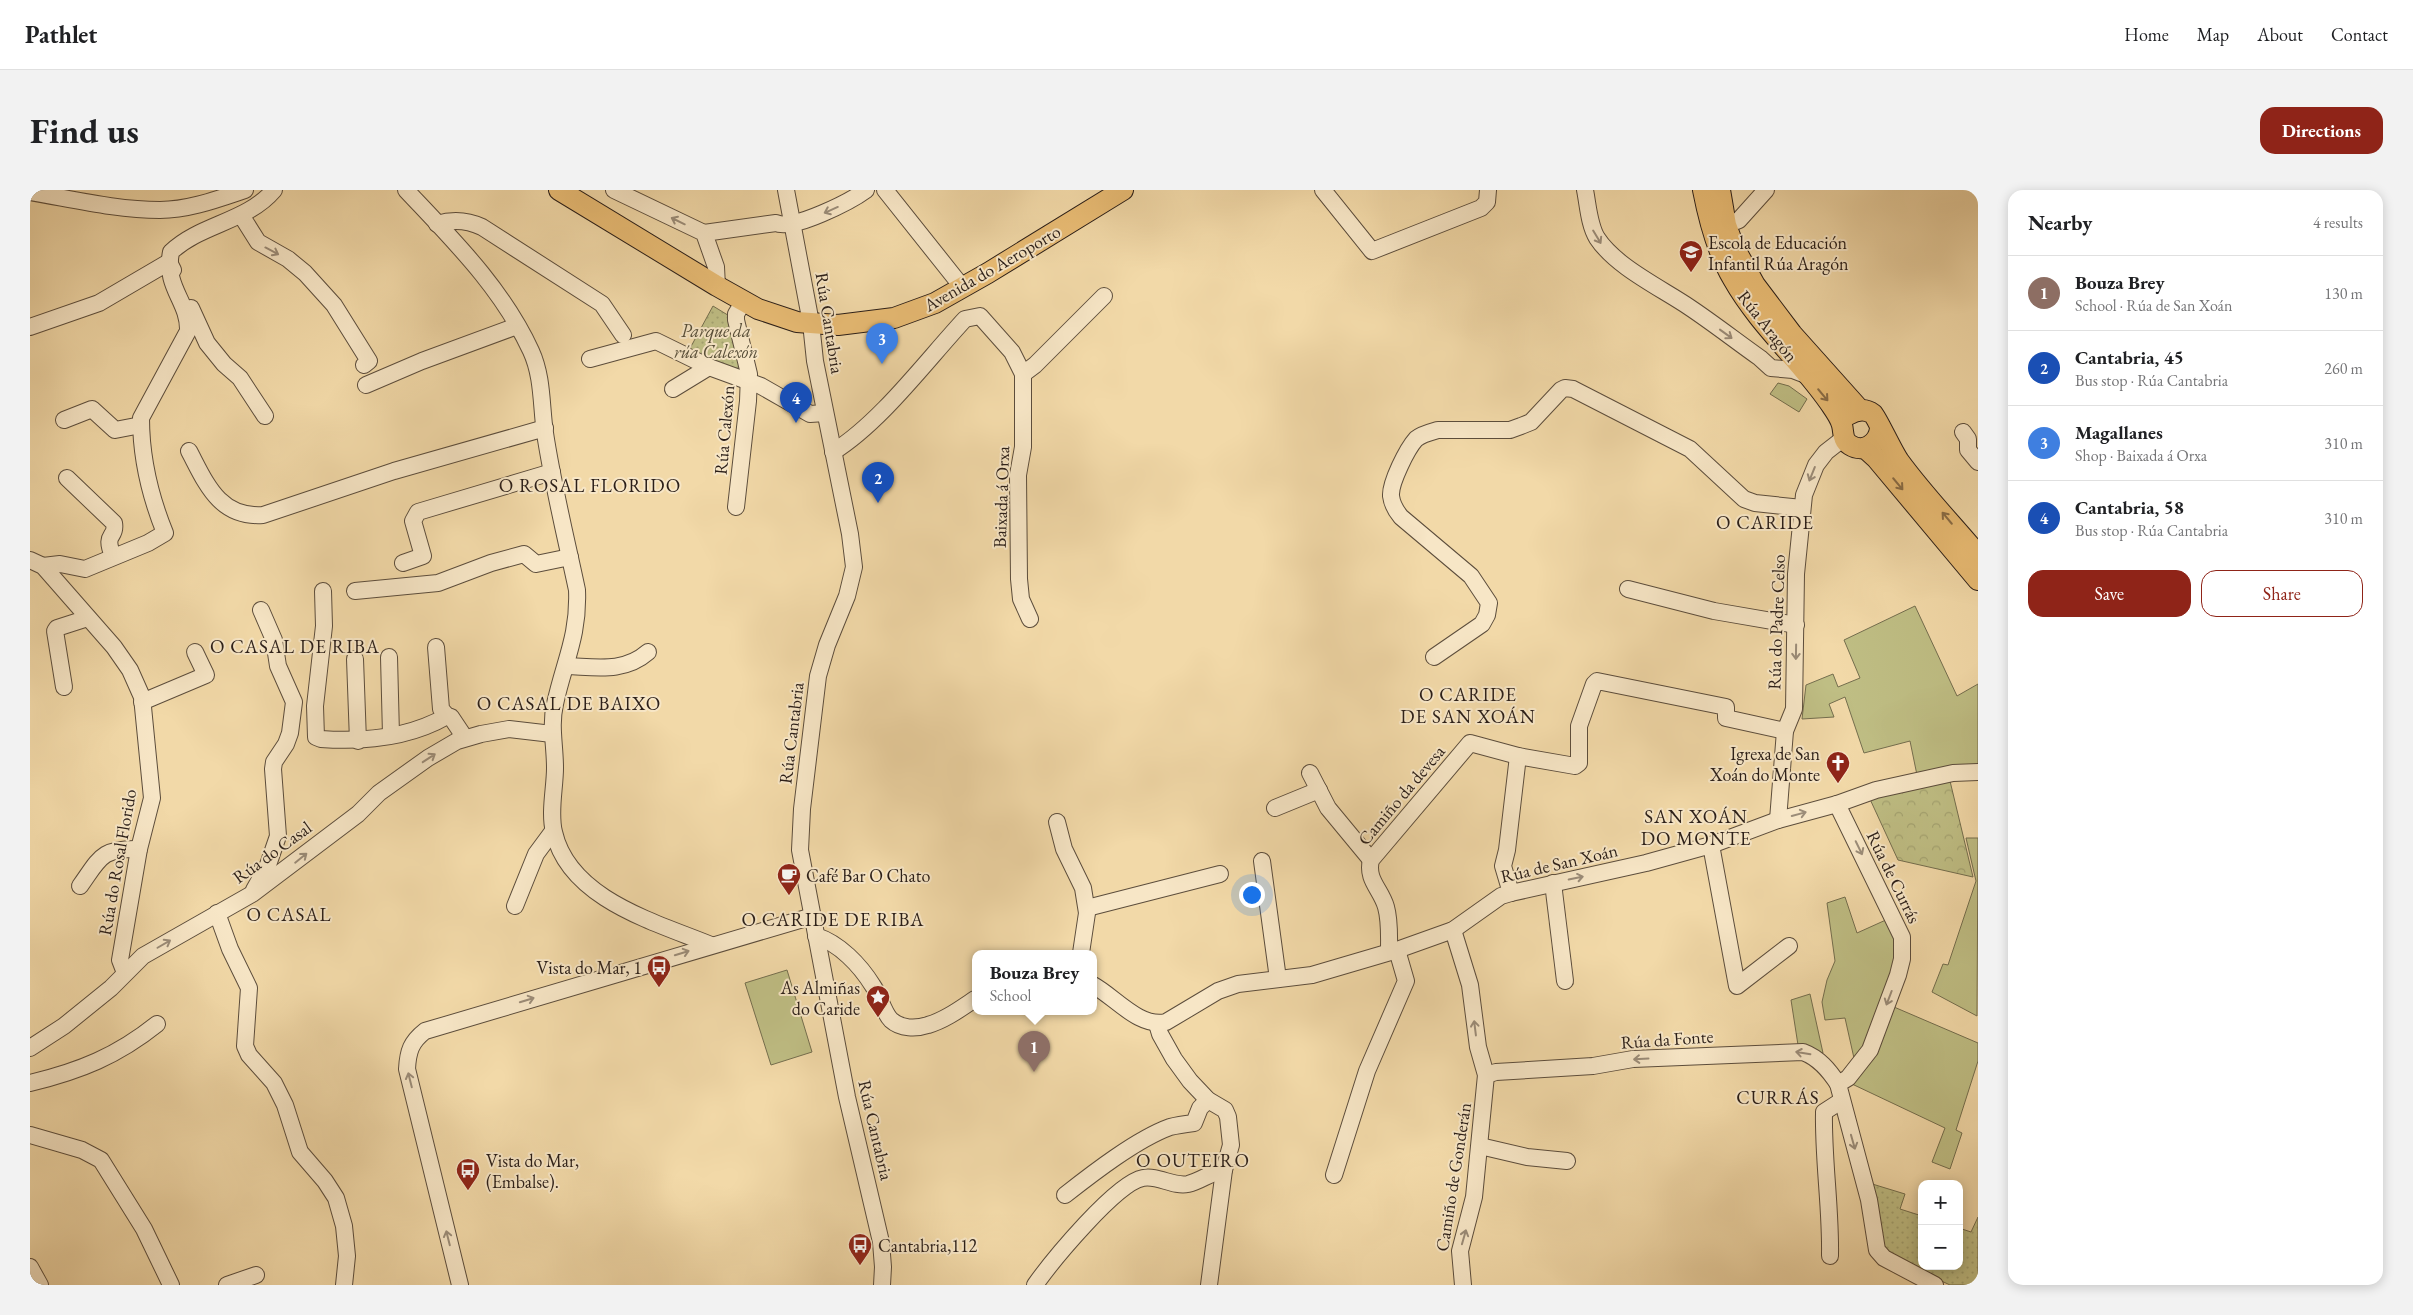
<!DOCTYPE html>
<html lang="en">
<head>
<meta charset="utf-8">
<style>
	body { margin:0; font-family:"EB Garamond",serif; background:#f2f2f2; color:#202124 }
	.controls { position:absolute; right:15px; bottom:15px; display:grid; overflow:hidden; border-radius:10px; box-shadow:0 2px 12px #0003 }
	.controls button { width:45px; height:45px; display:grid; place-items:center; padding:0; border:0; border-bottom:1px solid #e0e0e0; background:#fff; color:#202124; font:25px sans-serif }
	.you { position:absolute; left:1221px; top:704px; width:18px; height:18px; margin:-12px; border:4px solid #fff; border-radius:50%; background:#1a73e8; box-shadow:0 0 0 8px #1a73e833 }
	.badge { display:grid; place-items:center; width:32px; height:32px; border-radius:50%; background:#8f2418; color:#fff; font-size:16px; font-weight:700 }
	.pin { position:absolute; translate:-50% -41px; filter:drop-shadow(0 1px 2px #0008) }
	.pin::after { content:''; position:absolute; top:26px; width:18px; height:15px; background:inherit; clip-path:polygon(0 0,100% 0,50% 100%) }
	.popup { position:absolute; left:942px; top:760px; width:125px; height:65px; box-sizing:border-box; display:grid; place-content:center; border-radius:10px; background:#fff; filter:drop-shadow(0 1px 4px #0005); font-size:16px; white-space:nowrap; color:#757577 }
	.popup b { font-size:19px; color:#202124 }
	.popup::after { content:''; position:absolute; left:50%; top:100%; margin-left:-10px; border:10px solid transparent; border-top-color:#fff }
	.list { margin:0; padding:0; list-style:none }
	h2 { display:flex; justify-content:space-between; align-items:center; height:65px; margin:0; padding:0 20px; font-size:21px }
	h2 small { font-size:16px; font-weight:400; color:#757577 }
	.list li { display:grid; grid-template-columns:32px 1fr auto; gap:15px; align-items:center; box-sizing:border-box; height:75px; padding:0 20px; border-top:1px solid #e0e0e0 }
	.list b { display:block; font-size:19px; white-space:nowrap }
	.list p { margin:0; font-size:16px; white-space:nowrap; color:#757577 }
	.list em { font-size:16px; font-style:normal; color:#757577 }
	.actions { display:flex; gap:10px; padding:15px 20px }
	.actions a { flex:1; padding:11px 0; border:1px solid #8f2418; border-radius:15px; text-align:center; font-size:18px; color:#8f2418 }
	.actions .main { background:#8f2418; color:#fff }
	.map { position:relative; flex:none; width:1948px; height:1095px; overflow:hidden; border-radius:15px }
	header { display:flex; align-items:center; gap:30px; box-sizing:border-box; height:70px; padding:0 25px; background:#fff; border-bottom:1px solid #e0e0e0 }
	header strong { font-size:24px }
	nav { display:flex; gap:28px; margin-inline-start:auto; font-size:18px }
	.intro { display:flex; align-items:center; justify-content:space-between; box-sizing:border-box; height:120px; padding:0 30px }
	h1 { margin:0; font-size:35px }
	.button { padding:12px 22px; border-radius:15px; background:#8f2418; color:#fff; font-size:18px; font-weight:700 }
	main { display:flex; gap:30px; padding:0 30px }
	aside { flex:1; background:#fff; border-radius:15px; box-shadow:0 2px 12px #0003 }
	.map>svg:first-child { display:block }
	.green { fill:#bfbe84; stroke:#746e4e }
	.forest { fill:url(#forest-crowns); stroke:#746e4e }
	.garden { fill:url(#garden-dots); stroke:#746e4e }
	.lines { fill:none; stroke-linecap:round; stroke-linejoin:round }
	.minor-casing { stroke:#5c4d3c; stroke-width:18 }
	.major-casing { stroke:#2a1e18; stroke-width:22 }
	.minor { stroke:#f7e6c6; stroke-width:16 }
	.major { stroke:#e9bc74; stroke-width:20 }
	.oneway { stroke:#9b8c78 }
	.oneway2 { stroke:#8a6d46 }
	.labels { text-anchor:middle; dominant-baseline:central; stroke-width:4; stroke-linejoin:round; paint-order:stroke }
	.poi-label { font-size:18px; fill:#2a1e18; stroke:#f7e6c6; text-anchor:start }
	.street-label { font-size:18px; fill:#2a1e18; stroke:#f7e6c6 }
	.park-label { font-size:18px; font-style:italic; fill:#574e38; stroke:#f7e6c6 }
	.neighbourhood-label { font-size:19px; letter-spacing:1px; fill:#2a1e18; stroke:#f7e6c6 }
</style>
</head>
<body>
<header>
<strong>Pathlet</strong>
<nav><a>Home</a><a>Map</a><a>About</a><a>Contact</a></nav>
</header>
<div class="intro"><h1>Find us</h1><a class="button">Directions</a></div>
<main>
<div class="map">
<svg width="1948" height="1095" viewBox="0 0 1948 1095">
	<defs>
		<pattern id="forest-crowns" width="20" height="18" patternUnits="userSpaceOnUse" patternTransform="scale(1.25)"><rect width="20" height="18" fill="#bfbe84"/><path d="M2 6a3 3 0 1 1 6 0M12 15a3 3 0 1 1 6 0" fill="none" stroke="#a4a371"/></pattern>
		<pattern id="garden-dots" width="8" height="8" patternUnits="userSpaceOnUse" patternTransform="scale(1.25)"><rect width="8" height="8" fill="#bfbe84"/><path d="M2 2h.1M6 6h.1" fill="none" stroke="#a4a371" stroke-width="1.8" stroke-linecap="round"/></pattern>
	</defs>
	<rect width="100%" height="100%" fill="#f2d9a8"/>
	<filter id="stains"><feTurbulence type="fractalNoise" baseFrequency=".004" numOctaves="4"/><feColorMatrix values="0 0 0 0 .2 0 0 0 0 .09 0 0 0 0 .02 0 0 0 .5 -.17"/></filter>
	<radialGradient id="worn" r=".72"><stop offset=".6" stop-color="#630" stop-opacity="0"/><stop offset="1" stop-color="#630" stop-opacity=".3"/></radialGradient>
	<g class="green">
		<polygon points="1748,193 1759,196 1777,209 1769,222 1740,204"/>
		<polygon points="1885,416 1927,506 1948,494 1948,578 1887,585 1880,551 1834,563 1815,507 1799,514 1804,527 1772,529 1776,495 1803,484 1808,497 1830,488 1814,450"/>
		<polygon points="1936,648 1948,648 1947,826 1902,802 1913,774 1918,775 1946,691"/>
		<polygon points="1815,707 1827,743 1858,729 1865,750 1864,817 1948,853 1948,871 1926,940 1932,943 1920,979 1902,972 1915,938 1822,894 1828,886 1815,828 1795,830 1792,812 1797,790 1805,771 1797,713"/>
		<polygon points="757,780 782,862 741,875 715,793"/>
		<polygon points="1780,804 1793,863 1768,855 1761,810"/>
	</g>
	<polygon class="forest" points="1920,591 1943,687 1868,670 1839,607"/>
	<g class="garden">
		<polygon points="683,116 701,127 712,182 658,162"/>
		<polygon points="1839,993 1875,1004 1870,1019 1892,1026 1892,1076 1929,1076 1929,1038 1941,1042 1948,1027 1948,1095 1920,1095 1856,1065"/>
	</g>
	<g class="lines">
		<g class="minor-casing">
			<g id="minor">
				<path d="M376,0C423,50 472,98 501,161C513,187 511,216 515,243C523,296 536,348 547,400C549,446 534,472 525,514C520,536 525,555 525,578C525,598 519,622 524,642C539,709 625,732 681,755"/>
				<polyline points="584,0 674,43 686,77 687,96"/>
				<polyline points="756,0 781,133 785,171 820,344 824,377 817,406 797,455 788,486 772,619 770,660 817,907 851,1052 853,1077 852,1095"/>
				<polyline points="855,0 933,98"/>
				<polyline points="1293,0 1342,61 1451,18 1457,12 1458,0"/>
				<path d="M1555,0C1558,15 1559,35 1567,48C1586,77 1631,98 1659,117C1683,133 1706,151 1730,168L1741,178L1763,180L1776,185"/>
				<path d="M0,2C42,9 87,20 130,20C159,20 188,9 215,0"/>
				<polyline points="211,25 228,52 258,69 275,83 304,115 339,171 334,175"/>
				<path d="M407,34C423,29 437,30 452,37L572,114L593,145"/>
				<polyline points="1696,35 1709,30 1736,0"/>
				<path d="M674,43L746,33C763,41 821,11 836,0"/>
				<polyline points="161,118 177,153 194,174 210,188 235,226"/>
				<polyline points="0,137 69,113 139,72 143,80"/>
				<polyline points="560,169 626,151 679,177 731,196 780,224 795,223"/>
				<polyline points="993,184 1005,175 1074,106"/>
				<polyline points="336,195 392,171 487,136"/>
				<polyline points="643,199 679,177"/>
				<polyline points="34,230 62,219 85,240 111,235"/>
				<polyline points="1933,242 1938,249 1938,260 1948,272"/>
				<path d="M159,261C176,293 189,328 233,325L364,281L515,238"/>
				<path d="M803,262C851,232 896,171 935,129L950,126L982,162L993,184V257L988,285L989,389L991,409L1000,429"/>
				<path d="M37,288L84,333C87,349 73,342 83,366"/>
				<polyline points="706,317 718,211 719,184 706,130 706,124 714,111"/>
				<polyline points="0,370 13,376 84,457 100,480 112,507 122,608 109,659 90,770 95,783"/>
				<polyline points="373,373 393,366 383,331 388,322 522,282"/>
				<path d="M13,376L30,374L55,379L118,353L135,343C120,306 111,267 111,228L158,141C159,111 134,98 141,62C170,34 217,32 244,0"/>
				<polyline points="1598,399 1684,421 1766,435"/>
				<path d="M293,401L294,436L285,516L286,547L291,549C334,552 379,548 417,526L421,527L435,548"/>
				<polyline points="325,401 408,393 461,373 494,364 506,374 540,367"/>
				<polyline points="406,457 411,519 417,526"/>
				<polyline points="359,467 361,545"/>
				<path d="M1404,467L1452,434L1457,425L1459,413L1441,386L1371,327C1366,321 1362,314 1361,306C1360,293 1377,259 1386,249C1392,244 1401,242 1408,240H1480L1491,236L1501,232L1531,200L1535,198L1543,199L1660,259L1714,309L1725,313L1772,318"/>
				<polyline points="325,469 328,551"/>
				<path d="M537,476C566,477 594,483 618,462"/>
				<polyline points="34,497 25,441 27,438 58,428"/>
				<polyline points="112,512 176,485 165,462"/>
				<polyline points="1280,583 1298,618 1341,670"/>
				<polyline points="1807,614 1872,747 1872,769 1868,785 1840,860 1818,888 1808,894 1839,1010 1847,1060 1854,1068 1905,1095"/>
				<polyline points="1245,618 1289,600"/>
				<polyline points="1748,630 1755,541 1764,519 1766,384 1774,305 1786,275 1796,262 1814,248"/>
				<polyline points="1027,632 1034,659 1053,698 1057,723 1051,763"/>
				<polyline points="1681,655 1707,796 1759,756"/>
				<polyline points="1232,671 1248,789"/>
				<polyline points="1523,693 1535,791"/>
				<path d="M50,696C70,668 71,658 109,659"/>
				<polyline points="224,700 238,675 248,646 243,579 244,572 256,554 260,543 264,512 248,476 244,450 231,420"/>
				<polyline points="1481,703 1473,676 1477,660 1488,566"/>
				<polyline points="485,716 506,664 523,641"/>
				<polyline points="1057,718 1190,684"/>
				<polyline points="187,723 200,759 219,798 215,856 219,865 244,893 255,915 270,962 295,991 306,1008 314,1036 317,1066 314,1095"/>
				<polyline points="1423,740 1440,795 1448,857 1456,885 1444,1007 1430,1061 1433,1095"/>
				<path d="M786,746C809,753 830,775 843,796C850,806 853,822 861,830C871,839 886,839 898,835C915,830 930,819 945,809"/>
				<path d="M1359,761C1359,747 1360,731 1356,717C1351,699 1336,690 1341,670L1440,553L1488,566L1545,576L1549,573V536L1564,494L1567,491L1696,517V528L1755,541"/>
				<path d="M1063,795C1085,807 1109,838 1136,832L1188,801L1208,794L1282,785L1367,760L1423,740L1471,706L1481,703L1616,673L1681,655L1748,630L1807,614L1846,600L1923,583L1948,582"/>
				<polyline points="1127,834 1130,844 1144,869 1160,891 1178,910 1195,920 1198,927 1201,955 1194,980 1179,1095"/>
				<polyline points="0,858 34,836 81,798 113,766 222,704 328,624 349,603 398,568 427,551 451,544 479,539 522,544"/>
				<path d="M1456,885L1466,882L1563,876L1603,869L1773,862C1789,868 1799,880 1808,894"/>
				<path d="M0,893C50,881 87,866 127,834"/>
				<polyline points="0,945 52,960 71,970 114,1039 141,1095"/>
				<polyline points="1450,956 1497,967 1537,971"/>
				<polyline points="1304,985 1337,881 1376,791 1367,760"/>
				<path d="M1035,1005C1063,983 1107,949 1140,937C1148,935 1156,934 1164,933L1170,918L1178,910"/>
				<path d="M1800,1066C1801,1018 1793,970 1794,922L1811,911"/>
				<polyline points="0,1077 10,1095"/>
				<polyline points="197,1095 226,1085"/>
				<path d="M430,1095L377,879C378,861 381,852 395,841L783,726"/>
				<path d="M1005,1095C1022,1071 1086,993 1113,988C1128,985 1143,997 1158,994C1171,991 1181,982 1194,980"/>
			</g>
		</g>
		<g class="major-casing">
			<g id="major">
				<polyline points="529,0 687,96 728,119 767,132 808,135 864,128 905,113 958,83 1093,0"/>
				<path d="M1673,0C1679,31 1687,62 1703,89C1729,135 1769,169 1799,212C1803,218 1810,227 1812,235C1814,243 1812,250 1820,255C1834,264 1848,253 1850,239"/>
				<polyline points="1690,0 1696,35 1704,57 1725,95 1762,144 1830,220"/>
				<path d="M1818,225C1826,220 1835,218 1843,224C1847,228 1862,261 1869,271C1893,304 1922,334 1948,365"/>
				<polyline points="1835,258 1846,268 1948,390"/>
			</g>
		</g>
		<use href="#minor" class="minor"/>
		<use href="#major" class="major"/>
	</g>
	<defs><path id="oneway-shaft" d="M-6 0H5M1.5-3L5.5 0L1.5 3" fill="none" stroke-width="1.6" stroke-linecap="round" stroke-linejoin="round" transform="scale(1.25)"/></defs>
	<g class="oneway">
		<use href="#oneway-shaft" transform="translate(801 20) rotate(156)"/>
		<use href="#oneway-shaft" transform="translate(648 31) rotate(-154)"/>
		<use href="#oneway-shaft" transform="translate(1567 47) rotate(59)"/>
		<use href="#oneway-shaft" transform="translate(242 61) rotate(28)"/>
		<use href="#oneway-shaft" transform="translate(1696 144) rotate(36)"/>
		<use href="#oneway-shaft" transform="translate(1782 284) rotate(112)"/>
		<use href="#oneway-shaft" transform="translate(1766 462) rotate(91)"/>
		<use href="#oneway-shaft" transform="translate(399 568) rotate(-33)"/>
		<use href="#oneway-shaft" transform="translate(1769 624) rotate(-15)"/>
		<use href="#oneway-shaft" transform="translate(1829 658) rotate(64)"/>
		<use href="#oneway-shaft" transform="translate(271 668) rotate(-39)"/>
		<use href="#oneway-shaft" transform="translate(1546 688) rotate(-12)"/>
		<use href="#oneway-shaft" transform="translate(134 754) rotate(-30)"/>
		<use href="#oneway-shaft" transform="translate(652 763) rotate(-17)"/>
		<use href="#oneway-shaft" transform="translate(1859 808) rotate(111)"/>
		<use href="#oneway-shaft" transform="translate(497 810) rotate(-17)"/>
		<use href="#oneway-shaft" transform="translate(1445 838) rotate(-97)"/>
		<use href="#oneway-shaft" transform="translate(1773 863) rotate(-171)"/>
		<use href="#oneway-shaft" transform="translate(1611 869) rotate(177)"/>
		<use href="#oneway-shaft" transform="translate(380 890) rotate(-104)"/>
		<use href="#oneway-shaft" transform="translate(1823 952) rotate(74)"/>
		<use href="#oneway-shaft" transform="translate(1434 1047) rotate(-74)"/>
		<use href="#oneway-shaft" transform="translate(418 1048) rotate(-104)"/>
	</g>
	<g class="oneway2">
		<use href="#oneway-shaft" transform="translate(1793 205) rotate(50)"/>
		<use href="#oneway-shaft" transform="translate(1868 294) rotate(50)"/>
		<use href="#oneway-shaft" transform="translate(1917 328) rotate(-130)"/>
	</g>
	<defs>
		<g id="school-pin" transform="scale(1.25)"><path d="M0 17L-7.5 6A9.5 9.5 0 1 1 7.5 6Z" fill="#8f2418" stroke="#f7e6c6"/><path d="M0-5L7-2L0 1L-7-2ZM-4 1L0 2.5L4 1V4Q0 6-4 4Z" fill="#fff"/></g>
		<g id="church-pin" transform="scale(1.25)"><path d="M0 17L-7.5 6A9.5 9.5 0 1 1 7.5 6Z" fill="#8f2418" stroke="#f7e6c6"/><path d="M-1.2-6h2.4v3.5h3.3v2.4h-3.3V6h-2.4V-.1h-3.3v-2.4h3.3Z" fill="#fff"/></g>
		<g id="cafe-pin" transform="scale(1.25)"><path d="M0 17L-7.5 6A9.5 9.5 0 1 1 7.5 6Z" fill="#8f2418" stroke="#f7e6c6"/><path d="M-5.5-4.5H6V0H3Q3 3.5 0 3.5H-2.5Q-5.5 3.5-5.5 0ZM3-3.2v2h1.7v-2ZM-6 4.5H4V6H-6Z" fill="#fff"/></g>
		<g id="bus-pin" transform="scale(1.25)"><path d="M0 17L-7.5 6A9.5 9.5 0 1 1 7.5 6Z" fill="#8f2418" stroke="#f7e6c6"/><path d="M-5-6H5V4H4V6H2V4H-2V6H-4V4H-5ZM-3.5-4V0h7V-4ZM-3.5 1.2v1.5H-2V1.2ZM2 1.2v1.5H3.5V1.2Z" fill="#fff"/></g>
		<g id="sight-pin" transform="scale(1.25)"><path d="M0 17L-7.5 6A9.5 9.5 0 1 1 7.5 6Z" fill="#8f2418" stroke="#f7e6c6"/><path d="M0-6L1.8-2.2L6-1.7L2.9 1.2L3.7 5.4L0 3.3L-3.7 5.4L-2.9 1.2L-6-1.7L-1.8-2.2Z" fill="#fff"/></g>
	</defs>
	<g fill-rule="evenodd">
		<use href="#school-pin" x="1661" y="62"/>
		<use href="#church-pin" x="1808" y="573"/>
		<use href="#cafe-pin" x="759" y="685"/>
		<use href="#bus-pin" x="629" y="777"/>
		<use href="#sight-pin" x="848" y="807"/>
		<use href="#bus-pin" x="438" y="980"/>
		<use href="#bus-pin" x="830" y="1055"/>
	</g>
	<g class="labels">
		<g class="poi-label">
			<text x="1678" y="52">Escola de Educación<tspan x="1678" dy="21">Infantil Rúa Aragón</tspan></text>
			<text x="1790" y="563" text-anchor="end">Igrexa de San<tspan x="1790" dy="21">Xoán do Monte</tspan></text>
			<text x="776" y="685">Café Bar O Chato</text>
			<text x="612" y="777" text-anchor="end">Vista do Mar, 1</text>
			<text x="830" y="797" text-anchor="end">As Almiñas<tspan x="830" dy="21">do Caride</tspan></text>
			<text x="456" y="970">Vista do Mar,<tspan x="456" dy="21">(Embalse).</tspan></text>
			<text x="848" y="1055">Cantabria,112</text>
		</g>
		<g class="street-label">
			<text transform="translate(962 78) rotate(-30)">Avenida do Aeroporto</text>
			<text transform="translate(800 133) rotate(81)">Rúa Cantabria</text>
			<text transform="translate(1738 136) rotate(52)">Rúa Aragón</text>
			<text transform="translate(694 240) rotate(-85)">Rúa Calexón</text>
			<text transform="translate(971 307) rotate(-88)">Baixada á Orxa</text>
			<text transform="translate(1746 432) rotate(-88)">Rúa do Padre Celso</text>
			<text transform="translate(761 543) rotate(-83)">Rúa Cantabria</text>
			<text transform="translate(1371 605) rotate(-50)">Camiño da devesa</text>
			<text transform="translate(242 662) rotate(-36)">Rúa do Casal</text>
			<text transform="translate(87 672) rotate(-80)">Rúa do Rosal Florido</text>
			<text transform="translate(1529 673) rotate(-13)">Rúa de San Xoán</text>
			<text transform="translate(1864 687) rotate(64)">Rúa de Currás</text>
			<text transform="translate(1637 849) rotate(-4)">Rúa da Fonte</text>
			<text transform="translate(846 940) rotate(77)">Rúa Cantabria</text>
			<text transform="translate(1423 987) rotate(-81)">Camiño de Gonderán</text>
		</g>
		<g class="park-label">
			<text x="686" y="140">Parque da<tspan x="686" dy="21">rúa Calexón</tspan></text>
		</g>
		<g class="neighbourhood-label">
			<text x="560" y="295">O ROSAL FLORIDO</text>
			<text x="1735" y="332">O CARIDE</text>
			<text x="265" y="456">O CASAL DE RIBA</text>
			<text x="1438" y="504">O CARIDE<tspan x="1438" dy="22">DE SAN XOÁN</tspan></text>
			<text x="539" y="513">O CASAL DE BAIXO</text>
			<text x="1666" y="626">SAN XOÁN<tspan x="1666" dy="22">DO MONTE</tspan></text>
			<text x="259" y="724">O CASAL</text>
			<text x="803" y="729">O CARIDE DE RIBA</text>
			<text x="1748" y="907">CURRÁS</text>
			<text x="1163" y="970">O OUTEIRO</text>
		</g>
	</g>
	<rect width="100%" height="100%" filter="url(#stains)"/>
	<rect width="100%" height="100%" fill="url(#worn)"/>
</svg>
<div class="controls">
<button>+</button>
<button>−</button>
</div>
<div class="you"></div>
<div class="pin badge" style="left:1004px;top:882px;background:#8d6e63">1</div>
<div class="popup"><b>Bouza Brey</b>School</div>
<div class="pin badge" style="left:848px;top:313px;background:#1a4fb4">2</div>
<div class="pin badge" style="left:852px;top:174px;background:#3f7fe0">3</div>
<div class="pin badge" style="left:766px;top:233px;background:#1a4fb4">4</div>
</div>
<aside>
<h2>Nearby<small>4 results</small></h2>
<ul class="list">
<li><span class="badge" style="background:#8d6e63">1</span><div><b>Bouza Brey</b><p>School · Rúa de San Xoán</p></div><em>130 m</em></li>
<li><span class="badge" style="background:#1a4fb4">2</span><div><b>Cantabria, 45</b><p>Bus stop · Rúa Cantabria</p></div><em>260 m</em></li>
<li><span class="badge" style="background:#3f7fe0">3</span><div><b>Magallanes</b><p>Shop · Baixada á Orxa</p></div><em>310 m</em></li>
<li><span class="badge" style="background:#1a4fb4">4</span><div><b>Cantabria, 58</b><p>Bus stop · Rúa Cantabria</p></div><em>310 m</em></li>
</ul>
<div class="actions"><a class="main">Save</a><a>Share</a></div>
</aside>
</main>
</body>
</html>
